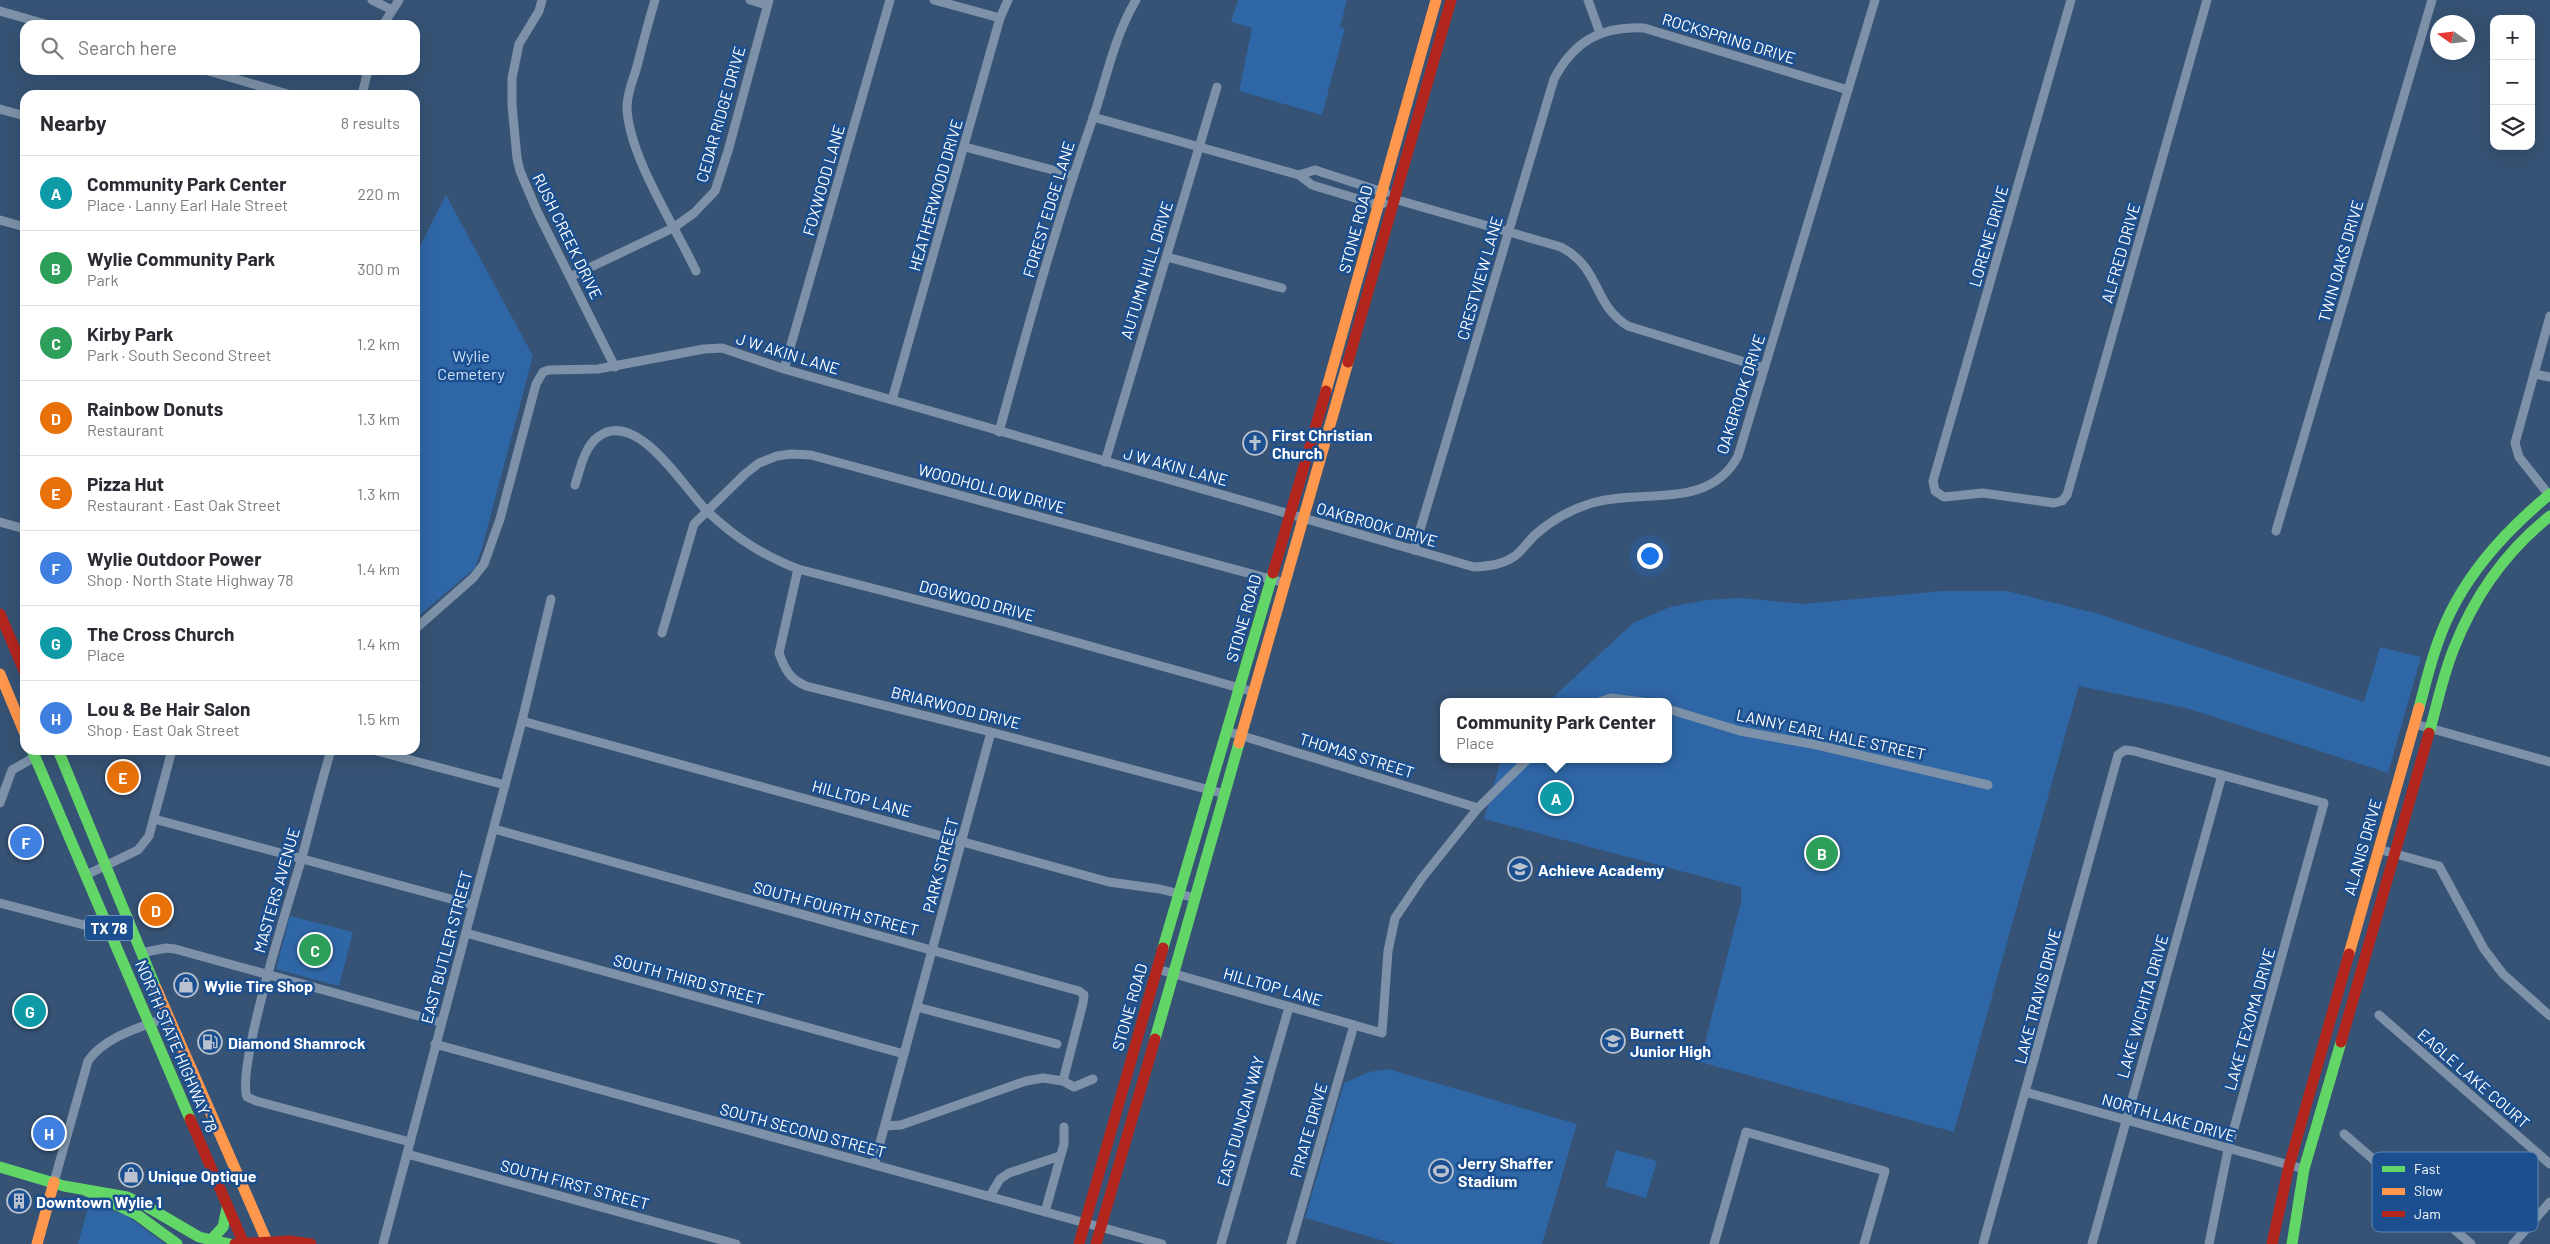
<!DOCTYPE html>
<html lang="en">
<head>
<meta charset="utf-8">
<style>
	body { margin:0; font-family:Barlow,sans-serif; background:#f7f7f7; color:#2b2b33 }
	.controls { position:absolute; right:15px; top:15px; display:grid; overflow:hidden; border-radius:10px; box-shadow:0 5px 20px #0002 }
	.controls button { width:45px; height:45px; display:grid; place-items:center; padding:0; border:0; border-bottom:1px solid #e1e1e2; background:#fff; color:#2b2b33; font:25px sans-serif }
	.compass { position:absolute; left:2430px; top:15px; width:45px; height:45px; border-radius:50%; background:#fff; box-shadow:0 5px 20px #0002; rotate:284deg }
	.you { position:absolute; left:1649px; top:555px; width:18px; height:18px; margin:-12px; border:4px solid #fff; border-radius:50%; background:#1a73e8; box-shadow:0 0 0 8px #1a73e833 }
	.badge { display:grid; place-items:center; width:32px; height:32px; border-radius:50%; background:#6b6f79; color:#fff; font-size:16px; font-weight:700 }
	.pin { position:absolute; translate:-50% -50%; border:2px solid #fff; box-shadow:0 1px 5px #0006 }
	.popup { position:absolute; left:1440px; top:698px; width:232px; height:65px; box-sizing:border-box; display:grid; place-content:center; border-radius:10px; background:#fff; filter:drop-shadow(0 1px 4px #0005); font-size:16px; white-space:nowrap; color:#7c7c81 }
	.popup b { font-size:19px; color:#2b2b33 }
	.popup::after { content:''; position:absolute; left:50%; top:100%; margin-left:-10px; border:10px solid transparent; border-top-color:#fff }
	.list { margin:0; padding:0; list-style:none }
	h2 { display:flex; justify-content:space-between; align-items:center; height:65px; margin:0; padding:0 20px; font-size:21px }
	h2 small { font-size:16px; font-weight:400; color:#7c7c81 }
	.list li { display:grid; grid-template-columns:32px 1fr auto; gap:15px; align-items:center; box-sizing:border-box; height:75px; padding:0 20px; border-top:1px solid #e1e1e2 }
	.list b { display:block; font-size:19px; white-space:nowrap }
	.list p { margin:0; font-size:16px; white-space:nowrap; color:#7c7c81 }
	.list em { font-size:16px; font-style:normal; color:#7c7c81 }
	.icon { flex:none; width:28px; height:28px; fill:none; stroke:currentColor; stroke-width:2; stroke-linecap:round; stroke-linejoin:round }
	.map { position:relative; flex:none; width:2550px; height:1244px; overflow:hidden }
	.search { position:absolute; background:#fff; box-shadow:0 5px 20px #0002; left:20px; top:20px; width:400px; height:55px; display:flex; align-items:center; gap:12px; box-sizing:border-box; padding:0 18px; border-radius:15px; color:#7c7c81; font-size:19px }
	.panel { position:absolute; background:#fff; box-shadow:0 5px 20px #0002; left:20px; top:90px; width:400px; height:665px; border-radius:15px }
	.map>svg:first-child { display:block }
	.green { fill:#2f66a5 }
	.lines { fill:none; stroke-linecap:round; stroke-linejoin:round }
	.street { stroke:#7d92a8; stroke-width:9 }
	.fast { stroke:#63d668; stroke-width:11 }
	.slow { stroke:#ff974d; stroke-width:11 }
	.jam { stroke:#b3261e; stroke-width:11 }
	.labels { text-anchor:middle; dominant-baseline:central; stroke-width:5; stroke-linejoin:round; paint-order:stroke }
	.shield { fill:#1b4f8f; stroke:#bbcadd; stroke-width:1 }
	.shield-label { font-size:15px; font-weight:bold; fill:#fff }
	.street-label { font-size:16px; fill:#fff; stroke:#1b4f8f }
	.park-label { font-size:16px; fill:#cfe3fa; stroke:#1b4f8f }
	.poi-label { font-size:16px; font-weight:bold; fill:#fff; stroke:#1b4f8f; text-anchor:start }
	.key { fill:#1b4f8f; stroke:#5f84b1; stroke-width:1 }
	.key-label { font-size:14px; fill:#fff }
</style>
</head>
<body>
<div class="map">
<svg width="2550" height="1244" viewBox="0 0 2550 1244">
	<rect width="100%" height="100%" fill="#365274"/>
	<g class="green">
		<polygon points="1238,0 1347,0 1340,27 1345,28 1322,115 1239,91 1252,28 1231,22"/>
		<polygon points="446,195 533,356 482,548 475,568 415,619 415,256"/>
		<polygon points="1943,591 2007,591 2099,614 2364,702 2380,647 2421,657 2388,773 2186,708 2079,686 1954,1132 1700,1062 1741,902 1741,887 1484,819 1501,759 1668,759 1668,702 1548,702 1633,623 1670,607 1706,600 1742,598 1803,604"/>
		<polygon points="290,916 353,932 339,986 276,969"/>
		<polygon points="1388,1069 1577,1124 1542,1244 1394,1244 1305,1218 1344,1083 1369,1072"/>
		<polygon points="1616,1150 1657,1161 1646,1198 1606,1186"/>
		<polygon points="89,1204 126,1215 165,1244 78,1244"/>
	</g>
	<g class="lines">
		<g class="street">
			<polyline points="372,0 392,10"/>
			<polyline points="542,0 539,11 519,44 512,78 512,105 517,158 520,171 537,211 615,367"/>
			<path d="M655,0C648,23 642,47 636,70C632,82 627,94 627,107C628,155 675,226 696,271"/>
			<polyline points="750,0 767,5"/>
			<polyline points="934,0 1000,18"/>
			<polyline points="1588,0 1600,33"/>
			<polyline points="2071,0 1933,481 1935,491 1944,497 1983,493 2054,503 2062,501 2067,495 2207,0"/>
			<polyline points="0,11 49,25"/>
			<polyline points="383,25 399,0"/>
			<polyline points="205,70 291,95"/>
			<polyline points="362,95 368,70"/>
			<polyline points="0,109 25,116"/>
			<polyline points="1093,117 1299,175 1312,185 1378,205 1384,203"/>
			<polyline points="965,147 1072,175"/>
			<polyline points="1299,175 1315,170 1386,193"/>
			<path d="M1394,199L1561,247C1602,269 1592,304 1628,326L1764,368"/>
			<polyline points="0,220 25,227"/>
			<polyline points="1167,257 1282,288"/>
			<polyline points="572,276 673,228 694,213 715,191 728,151 769,0"/>
			<polyline points="784,369 890,0"/>
			<polyline points="2534,374 2550,377"/>
			<polyline points="892,400 1000,18 1008,0"/>
			<path d="M999,432C1028,326 1057,221 1093,118C1107,77 1114,37 1136,0"/>
			<polyline points="1105,462 1217,87"/>
			<path d="M575,485C580,470 584,447 598,437C637,407 685,490 708,512C736,538 762,555 798,569L1004,622L1254,692"/>
			<polyline points="2549,495 2519,457 2515,443 2550,316"/>
			<polyline points="0,522 25,529"/>
			<polyline points="2276,531 2432,0"/>
			<path d="M1414,550L1554,79C1574,41 1601,26 1644,28L1848,90"/>
			<path d="M798,569L779,653C785,670 790,679 806,686L991,732L1225,794"/>
			<path d="M415,629L473,578L484,564L500,519L536,384L543,372L549,370L598,369L704,349L722,348L784,369L1474,567C1489,566 1502,565 1515,556C1523,550 1528,541 1536,534C1552,520 1572,509 1592,503C1642,488 1709,511 1738,456L1875,0"/>
			<polyline points="662,633 694,524 745,474 759,463 777,456 791,454 811,455 1285,583"/>
			<polyline points="1599,702 1611,698 1643,702"/>
			<polyline points="1668,709 1740,731 1817,745 1988,785"/>
			<polyline points="522,721 1109,882 1160,889 1195,898"/>
			<polyline points="2415,724 2550,762"/>
			<polyline points="1226,731 1478,808"/>
			<path d="M331,750C320,787 311,824 301,861C289,901 236,1067 247,1097L256,1101L410,1142"/>
			<polyline points="373,750 505,785"/>
			<polyline points="0,803 12,770 35,757"/>
			<polyline points="154,819 473,905"/>
			<polyline points="494,829 1079,991 1084,995 1083,1003 1063,1081"/>
			<polyline points="2378,849 2439,866 2484,949 2503,974 2550,1016"/>
			<polyline points="86,875 138,850 149,836 172,750"/>
			<polyline points="0,903 84,925"/>
			<polyline points="466,933 904,1054"/>
			<polyline points="141,953 166,948 175,949 440,1022"/>
			<polyline points="1157,969 1382,1033 1388,951 1395,918 1422,878 1478,808 1528,759"/>
			<polyline points="917,1007 1057,1044"/>
			<polyline points="2379,1015 2550,1164"/>
			<polyline points="435,1044 1162,1244"/>
			<polyline points="2025,1092 2304,1169"/>
			<polyline points="885,1126 901,1125 1026,1081 1043,1078 1063,1081 1074,1087 1093,1079"/>
			<polyline points="2344,1134 2471,1244"/>
			<polyline points="407,1154 736,1244"/>
			<polyline points="874,1165 991,732"/>
			<path d="M54,1182L88,1061C105,1036 142,1027 169,1017"/>
			<polyline points="990,1196 1000,1179 1009,1173 1060,1156"/>
			<polyline points="1045,1212 1064,1144 1064,1127"/>
			<polyline points="383,1244 522,721 551,599"/>
			<polyline points="1221,1244 1289,1007"/>
			<polyline points="1291,1244 1354,1025"/>
			<polyline points="1714,1244 1746,1132 1885,1171 1864,1244"/>
			<polyline points="1983,1244 2118,755 2125,750 2134,751 2324,803 2228,1150 2209,1244"/>
			<polyline points="2092,1244 2222,775"/>
			<polyline points="2513,1244 2550,1202"/>
		</g>
		<g class="fast">
			<path d="M2419,708C2425,686 2430,664 2438,642C2459,581 2502,534 2550,494"/>
			<path d="M2429,733C2437,705 2443,675 2454,648C2474,597 2506,551 2550,516"/>
			<polyline points="32,750 190,1119"/>
			<polyline points="58,750 156,988"/>
			<polyline points="1163,948 1273,573"/>
			<polyline points="1155,1039 1239,743"/>
			<polyline points="0,1167 64,1186 127,1197 141,1203 199,1237 230,1244"/>
			<polyline points="85,1190 136,1214 177,1244"/>
			<polyline points="210,1241 223,1227 227,1208"/>
			<polyline points="2292,1244 2304,1169 2341,1042"/>
		</g>
		<g class="slow">
			<polyline points="1326,391 1436,0"/>
			<polyline points="0,674 25,734"/>
			<polyline points="1239,743 1348,362"/>
			<polyline points="2349,954 2419,708"/>
			<polyline points="156,988 268,1244"/>
			<polyline points="37,1244 54,1182"/>
		</g>
		<g class="jam">
			<polyline points="1348,362 1451,0"/>
			<polyline points="1273,573 1326,391"/>
			<polyline points="0,614 25,673"/>
			<polyline points="2341,1042 2429,733"/>
			<polyline points="190,1119 244,1244"/>
			<polyline points="235,1244 289,1241 311,1244"/>
			<polyline points="1079,1244 1163,948"/>
			<polyline points="1096,1244 1155,1039"/>
			<polyline points="2272,1244 2289,1166 2349,954"/>
		</g>
	</g>
	<defs>
		<g id="church-ring" transform="scale(1.25)"><circle r="9.5" fill="#1b4f8f" stroke="#b9c2ce" stroke-width="1.5"/><path d="M-1.2-6h2.4v3.5h3.3v2.4h-3.3V6h-2.4V-.1h-3.3v-2.4h3.3Z" fill="#b9c2ce"/></g>
		<g id="school-ring" transform="scale(1.25)"><circle r="9.5" fill="#1b4f8f" stroke="#b9c2ce" stroke-width="1.5"/><path d="M0-5L7-2L0 1L-7-2ZM-4 1L0 2.5L4 1V4Q0 6-4 4Z" fill="#b9c2ce"/></g>
		<g id="shop-ring" transform="scale(1.25)"><circle r="9.5" fill="#1b4f8f" stroke="#b9c2ce" stroke-width="1.5"/><path d="M-5-2.5h2.3a2.7 3.5 0 0 1 5.4 0H5L5.5 6h-11ZM-1.5-2.5h3a1.5 2.3 0 0 0-3 0Z" fill="#b9c2ce"/></g>
		<g id="fuel-ring" transform="scale(1.25)"><circle r="9.5" fill="#1b4f8f" stroke="#b9c2ce" stroke-width="1.5"/><path d="M-5.5-6h7V0h2V4h1.3V-2.5L3-4.5l.8-.8L6-3V5H2.5V1h-1V6h-7ZM-4.2-4.7v3.2H.2V-4.7Z" fill="#b9c2ce"/></g>
		<g id="stadium-ring" transform="scale(1.25)"><circle r="9.5" fill="#1b4f8f" stroke="#b9c2ce" stroke-width="1.5"/><path d="M0-5a6.5 5 0 1 0 0 10a6.5 5 0 1 0 0-10ZM-3.5-1.8h7v3.6h-7Z" fill="#b9c2ce"/></g>
		<g id="building-ring" transform="scale(1.25)"><circle r="9.5" fill="#1b4f8f" stroke="#b9c2ce" stroke-width="1.5"/><path d="M-4-6H4V6H1V3H-1V6H-4ZM-2.5-4.3h1.7v1.8h-1.7ZM.8-4.3h1.7v1.8H.8ZM-2.5-1h1.7V.8h-1.7ZM.8-1h1.7V.8H.8Z" fill="#b9c2ce"/></g>
	</defs>
	<g fill-rule="evenodd">
		<use href="#church-ring" x="1255" y="443"/>
		<use href="#school-ring" x="1520" y="869"/>
		<use href="#shop-ring" x="186" y="985"/>
		<use href="#school-ring" x="1613" y="1041"/>
		<use href="#fuel-ring" x="210" y="1042"/>
		<use href="#stadium-ring" x="1441" y="1171"/>
		<use href="#shop-ring" x="131" y="1175"/>
		<use href="#building-ring" x="19" y="1201"/>
	</g>
	<g class="labels">
		<rect class="shield" x="85" y="915.5" width="48" height="25" rx="4"/>
		<g class="shield-label">
			<text x="109" y="928">TX 78</text>
		</g>
		<g class="street-label">
			<text transform="translate(1729 38) rotate(17)">ROCKSPRING DRIVE</text>
			<text transform="translate(720 114) rotate(-74)">CEDAR RIDGE DRIVE</text>
			<text transform="translate(823 180) rotate(-74)">FOXWOOD LANE</text>
			<text transform="translate(935 195) rotate(-74)">HEATHERWOOD DRIVE</text>
			<text transform="translate(1048 209) rotate(-73)">FOREST EDGE LANE</text>
			<text transform="translate(1355 229) rotate(-75)">STONE ROAD</text>
			<text transform="translate(568 236) rotate(64)">RUSH CREEK DRIVE</text>
			<text transform="translate(1988 236) rotate(-74)">LORENE DRIVE</text>
			<text transform="translate(2120 253) rotate(-74)">ALFRED DRIVE</text>
			<text transform="translate(2340 261) rotate(-74)">TWIN OAKS DRIVE</text>
			<text transform="translate(1146 270) rotate(-73)">AUTUMN HILL DRIVE</text>
			<text transform="translate(1479 278) rotate(-74)">CRESTVIEW LANE</text>
			<text transform="translate(788 353) rotate(17)">J W AKIN LANE</text>
			<text transform="translate(1740 394) rotate(-72)">OAKBROOK DRIVE</text>
			<text transform="translate(1176 466) rotate(15)">J W AKIN LANE</text>
			<text transform="translate(992 488) rotate(15)">WOODHOLLOW DRIVE</text>
			<text transform="translate(1377 524) rotate(16)">OAKBROOK DRIVE</text>
			<text transform="translate(977 600) rotate(15)">DOGWOOD DRIVE</text>
			<text transform="translate(1243 618) rotate(-74)">STONE ROAD</text>
			<text transform="translate(956 707) rotate(14)">BRIARWOOD DRIVE</text>
			<text transform="translate(1831 734) rotate(12)">LANNY EARL HALE STREET</text>
			<text transform="translate(1357 755) rotate(17)">THOMAS STREET</text>
			<text transform="translate(862 798) rotate(15)">HILLTOP LANE</text>
			<text transform="translate(2362 847) rotate(-74)">ALANIS DRIVE</text>
			<text transform="translate(940 865) rotate(-75)">PARK STREET</text>
			<text transform="translate(276 890) rotate(-74)">MASTERS AVENUE</text>
			<text transform="translate(836 908) rotate(15)">SOUTH FOURTH STREET</text>
			<text transform="translate(446 947) rotate(-75)">EAST BUTLER STREET</text>
			<text transform="translate(689 979) rotate(15)">SOUTH THIRD STREET</text>
			<text transform="translate(1273 986) rotate(16)">HILLTOP LANE</text>
			<text transform="translate(2037 996) rotate(-75)">LAKE TRAVIS DRIVE</text>
			<text transform="translate(2142 1006) rotate(-74)">LAKE WICHITA DRIVE</text>
			<text transform="translate(1129 1007) rotate(-74)">STONE ROAD</text>
			<text transform="translate(2249 1019) rotate(-74)">LAKE TEXOMA DRIVE</text>
			<text transform="translate(177 1046) rotate(67)">NORTH STATE HIGHWAY 78</text>
			<text transform="translate(2474 1078) rotate(41)">EAGLE LAKE COURT</text>
			<text transform="translate(2169 1117) rotate(16)">NORTH LAKE DRIVE</text>
			<text transform="translate(1240 1121) rotate(-74)">EAST DUNCAN WAY</text>
			<text transform="translate(803 1130) rotate(15)">SOUTH SECOND STREET</text>
			<text transform="translate(1308 1130) rotate(-74)">PIRATE DRIVE</text>
			<text transform="translate(575 1184) rotate(15)">SOUTH FIRST STREET</text>
		</g>
		<g class="park-label">
			<text x="471" y="355">Wylie<tspan x="471" dy="18">Cemetery</tspan></text>
		</g>
		<g class="poi-label">
			<text x="1272" y="434">First Christian<tspan x="1272" dy="18">Church</tspan></text>
			<text x="1538" y="869">Achieve Academy</text>
			<text x="204" y="985">Wylie Tire Shop</text>
			<text x="1630" y="1032">Burnett<tspan x="1630" dy="18">Junior High</tspan></text>
			<text x="228" y="1042">Diamond Shamrock</text>
			<text x="1458" y="1162">Jerry Shaffer<tspan x="1458" dy="18">Stadium</tspan></text>
			<text x="148" y="1175">Unique Optique</text>
			<text x="36" y="1201">Downtown Wylie 1</text>
		</g>
	</g>
	<rect x="2372" y="1152" width="166" height="80" rx="8" class="key"/>
	<rect x="2382" y="1166" width="23" height="6" fill="#63d668"/>
	<rect x="2382" y="1188" width="23" height="7" fill="#ff974d"/>
	<rect x="2382" y="1211" width="23" height="6" fill="#b3261e"/>
	<g class="key-label">
		<text x="2414" y="1174">Fast</text>
		<text x="2414" y="1196">Slow</text>
		<text x="2414" y="1219">Jam</text>
	</g>
</svg>
<div class="controls">
<button>+</button>
<button>−</button>
<button><svg class="icon" aria-label="layers" viewBox="0 0 24 24"><path d="M12 4l9 5-9 5-9-5zM3 14l9 5 9-5"/></svg></button>
</div>
<svg class="compass" viewBox="-18 -18 36 36"><path d="M0-13l5 13h-10z" fill="#e53935"/><path d="M0 13l5-13h-10z" fill="#7c7c81"/></svg>
<div class="you"></div>
<div class="pin badge" style="left:1556px;top:798px;background:#0f9aa8">A</div>
<div class="popup"><b>Community Park Center</b>Place</div>
<div class="pin badge" style="left:1822px;top:853px;background:#2e9e5b">B</div>
<div class="pin badge" style="left:315px;top:950px;background:#2e9e5b">C</div>
<div class="pin badge" style="left:156px;top:910px;background:#e8710a">D</div>
<div class="pin badge" style="left:123px;top:777px;background:#e8710a">E</div>
<div class="pin badge" style="left:26px;top:842px;background:#3f7fe0">F</div>
<div class="pin badge" style="left:30px;top:1011px;background:#0f9aa8">G</div>
<div class="pin badge" style="left:49px;top:1133px;background:#3f7fe0">H</div>
<div class="search"><svg class="icon" aria-label="search" viewBox="0 0 24 24"><circle cx="10" cy="10" r="6"/><path d="M15 15l6 6"/></svg>Search here</div>
<section class="panel">
<h2>Nearby<small>8 results</small></h2>
<ul class="list">
<li><span class="badge" style="background:#0f9aa8">A</span><div><b>Community Park Center</b><p>Place · Lanny Earl Hale Street</p></div><em>220 m</em></li>
<li><span class="badge" style="background:#2e9e5b">B</span><div><b>Wylie Community Park</b><p>Park</p></div><em>300 m</em></li>
<li><span class="badge" style="background:#2e9e5b">C</span><div><b>Kirby Park</b><p>Park · South Second Street</p></div><em>1.2 km</em></li>
<li><span class="badge" style="background:#e8710a">D</span><div><b>Rainbow Donuts</b><p>Restaurant</p></div><em>1.3 km</em></li>
<li><span class="badge" style="background:#e8710a">E</span><div><b>Pizza Hut</b><p>Restaurant · East Oak Street</p></div><em>1.3 km</em></li>
<li><span class="badge" style="background:#3f7fe0">F</span><div><b>Wylie Outdoor Power</b><p>Shop · North State Highway 78</p></div><em>1.4 km</em></li>
<li><span class="badge" style="background:#0f9aa8">G</span><div><b>The Cross Church</b><p>Place</p></div><em>1.4 km</em></li>
<li><span class="badge" style="background:#3f7fe0">H</span><div><b>Lou &amp; Be Hair Salon</b><p>Shop · East Oak Street</p></div><em>1.5 km</em></li>
</ul>
</section>
</div>
</body>
</html>
